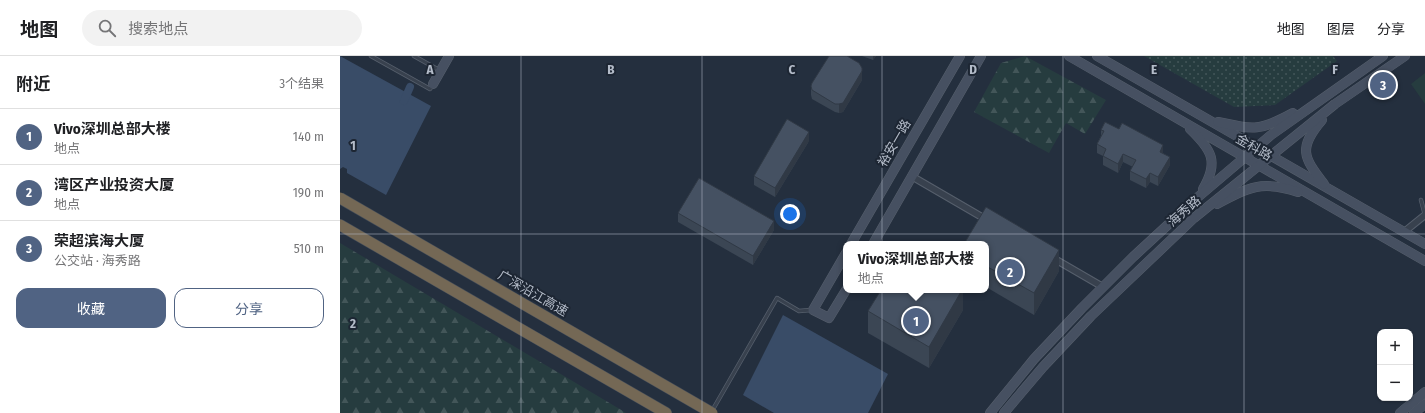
<!DOCTYPE html>
<html lang="zh">
<head>
<meta charset="utf-8">
<style>
	body { margin:0; font-family:"Fira Sans Condensed","Noto Sans SC",sans-serif; background:#f2f2f2; color:#202124 }
	.controls { position:absolute; right:12px; bottom:12px; display:grid; overflow:hidden; border-radius:8px; box-shadow:0 1px 3px #0004 }
	.controls button { width:36px; height:36px; display:grid; place-items:center; padding:0; border:0; border-bottom:1px solid #e0e0e0; background:#fff; color:#202124; font:20px sans-serif }
	.you { position:absolute; left:450px; top:158px; width:14px; height:14px; margin:-10px; border:3px solid #fff; border-radius:50%; background:#1a73e8; box-shadow:0 0 0 6px #1a73e833 }
	.badge { display:grid; place-items:center; width:26px; height:26px; border-radius:50%; background:#506383; color:#fff; font-size:13px; font-weight:700 }
	.pin { position:absolute; translate:-50% -50%; border:2px solid #fff; box-shadow:0 1px 4px #0006 }
	.popup { position:absolute; left:503px; top:185px; width:146px; height:52px; box-sizing:border-box; display:grid; place-content:center; border-radius:8px; background:#fff; filter:drop-shadow(0 1px 3px #0005); font-size:13px; white-space:nowrap; color:#757577 }
	.popup b { font-size:15px; color:#202124 }
	.popup::after { content:''; position:absolute; left:50%; top:100%; margin-left:-8px; border:8px solid transparent; border-top-color:#fff }
	.list { margin:0; padding:0; list-style:none }
	h2 { display:flex; justify-content:space-between; align-items:center; height:52px; margin:0; padding:0 16px; font-size:17px }
	h2 small { font-size:13px; font-weight:400; color:#757577 }
	.list li { display:grid; grid-template-columns:26px 1fr auto; gap:12px; align-items:center; box-sizing:border-box; height:56px; padding:0 16px; border-top:1px solid #e0e0e0 }
	.list b { display:block; font-size:15px; white-space:nowrap }
	.list p { margin:0; font-size:13px; white-space:nowrap; color:#757577 }
	.list em { font-size:13px; font-style:normal; color:#757577 }
	.actions { display:flex; gap:8px; padding:12px 16px }
	.actions a { flex:1; padding:9px 0; border:1px solid #506383; border-radius:12px; text-align:center; font-size:14px; color:#506383 }
	.actions .main { background:#506383; color:#fff }
	.icon { flex:none; width:22px; height:22px; fill:none; stroke:currentColor; stroke-width:2; stroke-linecap:round; stroke-linejoin:round }
	.map { position:relative; flex:none; width:1085px; height:357px; overflow:hidden }
	header { display:flex; align-items:center; gap:24px; box-sizing:border-box; height:56px; padding:0 20px; background:#fff; border-bottom:1px solid #e0e0e0 }
	header strong { font-size:19px }
	nav { display:flex; gap:22px; margin-inline-start:auto; font-size:14px }
	.search { width:280px; height:36px; background:#f2f2f2; display:flex; align-items:center; gap:10px; box-sizing:border-box; padding:0 14px; border-radius:22px; color:#757577; font-size:15px }
	main { display:flex }
	aside { flex:1; background:#fff }
	.map>svg:first-child { display:block }
	.grass { fill:url(#grass-dots) }
	.forest { fill:url(#forest-firs) }
	.park { fill:#263c3f }
	.water { fill:#394c67 }
	.lines { fill:none; stroke-linecap:round; stroke-linejoin:round }
	.canal { stroke:#394c67; stroke-width:8 }
	.lane-casing { stroke:#565f6c; stroke-width:4.5 }
	.street-casing { stroke:#565f6c; stroke-width:8 }
	.secondary-casing { stroke:#565f6c; stroke-width:10 }
	.highway-casing { stroke:#434c59; stroke-width:12 }
	.lane { stroke:#38414e; stroke-width:3 }
	.street { stroke:#38414e; stroke-width:6 }
	.secondary { stroke:#465061; stroke-width:9 }
	.highway { stroke:#746855; stroke-width:11 }
	.highway-bridge-casing { stroke:#434c59; stroke-width:12; stroke-linecap:butt }
	.highway-bridge { stroke:#746855; stroke-width:11 }
	.wall { fill:#3b4654 }
	.shaded-wall { fill:#303945 }
	.building { fill:#455162; stroke:#303945 }
	.grid { fill:none; stroke:#b4bcc9; stroke-width:1; stroke-opacity:0.55 }
	.labels { text-anchor:middle; dominant-baseline:central; stroke-width:4; stroke-linejoin:round; paint-order:stroke }
	.street-label { font-size:13px; fill:#b4bcc9; stroke:#1d2633 }
	.grid-label { font-size:13px; text-anchor:middle; font-weight:bold; fill:#b4bcc9; stroke:#1d2633; stroke-width:4; stroke-linejoin:round; paint-order:stroke }
</style>
</head>
<body>
<header>
<strong>地图</strong>
<div class="search"><svg class="icon" aria-label="search" viewBox="0 0 24 24"><circle cx="10" cy="10" r="6"/><path d="M15 15l6 6"/></svg>搜索地点</div>
<nav><a>地图</a><a>图层</a><a>分享</a></nav>
</header>
<main>
<aside>
<h2>附近<small>3个结果</small></h2>
<ul class="list">
<li><span class="badge">1</span><div><b>Vivo深圳总部大楼</b><p>地点</p></div><em>140 m</em></li>
<li><span class="badge">2</span><div><b>湾区产业投资大厦</b><p>地点</p></div><em>190 m</em></li>
<li><span class="badge">3</span><div><b>荣超滨海大厦</b><p>公交站 · 海秀路</p></div><em>510 m</em></li>
</ul>
<div class="actions"><a class="main">收藏</a><a>分享</a></div>
</aside>
<div class="map">
<svg width="1085" height="357" viewBox="0 0 1085 357">
	<defs>
		<pattern id="grass-dots" width="8" height="8" patternUnits="userSpaceOnUse"><rect width="8" height="8" fill="#263c3f"/><path d="M2 2h.1M6 6h.1" fill="none" stroke="#435659" stroke-width="1.8" stroke-linecap="round"/></pattern>
		<pattern id="forest-firs" width="22" height="20" patternUnits="userSpaceOnUse"><rect width="22" height="20" fill="#263c3f"/><path d="M5 1l3.5 6h-7zM16 11l3.5 6h-7z" fill="#435659"/></pattern>
	</defs>
	<rect width="100%" height="100%" fill="#242f3e"/>
	<polygon class="grass" points="804,0 993,0 997,5 935,49 894,51"/>
	<g class="forest">
		<polygon points="685,0 766,44 745,78 726,67 709,97 634,56 661,7"/>
		<polygon points="0,187 278,352 286,357 0,357"/>
	</g>
	<polygon class="park" points="1085,17 1085,48 1071,28"/>
	<g class="water">
		<polygon points="0,0 91,50 46,139 7,117 7,113 3,111 0,113"/>
		<polygon points="443,259 548,318 528,357 434,357 403,339"/>
	</g>
	<g class="lines">
		<polyline class="canal" points="64,45 70,31"/>
		<g class="lane-casing">
			<g id="lane">
				<polyline points="31,0 90,33 93,29"/>
				<polyline points="74,0 99,14"/>
				<polyline points="1081,144 1085,159"/>
				<polyline points="372,355 437,242 459,255 471,254"/>
			</g>
		</g>
		<g class="street-casing">
			<g id="street">
				<polyline points="573,121 647,164"/>
				<polyline points="1064,176 1085,159"/>
				<polyline points="713,202 763,231"/>
			</g>
		</g>
		<g class="secondary-casing">
			<g id="secondary">
				<polyline points="729,0 1085,205"/>
				<polyline points="757,0 1085,188"/>
				<polyline points="93,28 109,0"/>
				<path d="M982,64C958,92 963,101 984,128"/>
				<path d="M878,66C915,74 920,75 953,57"/>
				<path d="M850,73C872,94 879,106 863,133"/>
				<path d="M877,148C909,131 922,124 958,136"/>
				<polyline points="511,188 620,0"/>
				<polyline points="533,188 641,0"/>
				<polyline points="506,197 473,254 489,262 506,234"/>
				<polyline points="650,357 694,303 742,252 793,201 858,141 931,79 1043,0"/>
				<polyline points="664,357 703,311 751,260 854,162 995,48 1065,0"/>
				<polyline points="1060,357 1085,336"/>
				<polyline points="1074,357 1085,348"/>
			</g>
		</g>
		<g class="highway-casing">
			<polyline id="highway" points="0,169 326,357"/>
		</g>
		<use href="#lane" class="lane"/>
		<use href="#street" class="street"/>
		<use href="#secondary" class="secondary"/>
		<use href="#highway" class="highway"/>
		<g class="highway-bridge-casing">
			<polyline id="highway-bridge" points="0,142 372,357"/>
		</g>
		<use href="#highway-bridge" class="highway-bridge"/>
	</g>
	<g class="wall">
		<polygon points="522,0 536,0 533,4"/>
		<polygon points="522,20 522,24 503,56 499,57 495,56 472,43 471,39 471,30"/>
		<polygon points="761,74 823,97 830,109 818,130 810,126 806,132 790,124 790,115 793,111 783,106 778,117 763,109 763,100 757,97 757,88 761,80"/>
		<polygon points="469,85 435,141 414,129 414,120"/>
		<polygon points="338,157 434,174 413,209 338,166"/>
		<polygon points="646,188 719,215 694,259 646,231"/>
		<polygon points="623,234 623,254 589,312 528,277 528,255"/>
	</g>
	<g class="shaded-wall">
		<polygon points="533,0 536,0 533,4"/>
		<polygon points="522,12 522,24 503,56 499,57 499,48"/>
		<polygon points="469,76 469,85 435,141 435,132"/>
		<polygon points="823,89 823,98 820,96"/>
		<polygon points="783,98 783,106 778,117 778,108"/>
		<polygon points="830,101 830,109 818,130 818,121"/>
		<polygon points="810,117 810,126 806,132 806,123"/>
		<polygon points="434,165 434,174 413,209 413,200"/>
		<polygon points="719,194 719,215 694,259 694,237"/>
		<polygon points="622,234 623,234 623,254 589,312 589,291"/>
	</g>
	<g class="building">
		<polygon points="489,0 507,0 519,7 522,12 522,15 503,47 499,48 495,48 472,34 471,30 472,27"/>
		<polygon points="447,63 469,76 435,132 414,120"/>
		<polygon points="765,66 779,73 782,67 823,89 820,96 830,101 818,121 810,117 806,123 790,115 796,104 783,98 778,108 763,100 766,93 757,88 764,75 761,74"/>
		<polygon points="359,122 434,165 413,200 338,157"/>
		<polygon points="646,151 719,194 694,237 646,210 646,188 624,188"/>
		<polygon points="541,234 622,234 589,291 528,255"/>
	</g>
	<path class="grid" d="M181,0V357M362,0V357M542,0V357M723,0V357M904,0V357M0,178H1085"/>
	<g class="labels">
		<g class="street-label">
			<text transform="translate(554 87) rotate(-60)">裕安一路</text>
			<text transform="translate(914 91) rotate(30)">金科路</text>
			<text transform="translate(844 155) rotate(-41)">海秀路</text>
			<text transform="translate(193 237) rotate(30)">广深沿江高速</text>
		</g>
	</g>
	<g class="grid-label">
		<text x="90" y="18">A</text>
		<text x="271" y="18">B</text>
		<text x="452" y="18">C</text>
		<text x="633" y="18">D</text>
		<text x="814" y="18">E</text>
		<text x="995" y="18">F</text>
		<text x="13" y="94">1</text>
		<text x="13" y="272">2</text>
	</g>
</svg>
<div class="controls">
<button>+</button>
<button>−</button>
</div>
<div class="you"></div>
<div class="pin badge" style="left:576px;top:265px">1</div>
<div class="popup"><b>Vivo深圳总部大楼</b>地点</div>
<div class="pin badge" style="left:670px;top:216px">2</div>
<div class="pin badge" style="left:1043px;top:29px">3</div>
</div>
</main>
</body>
</html>
